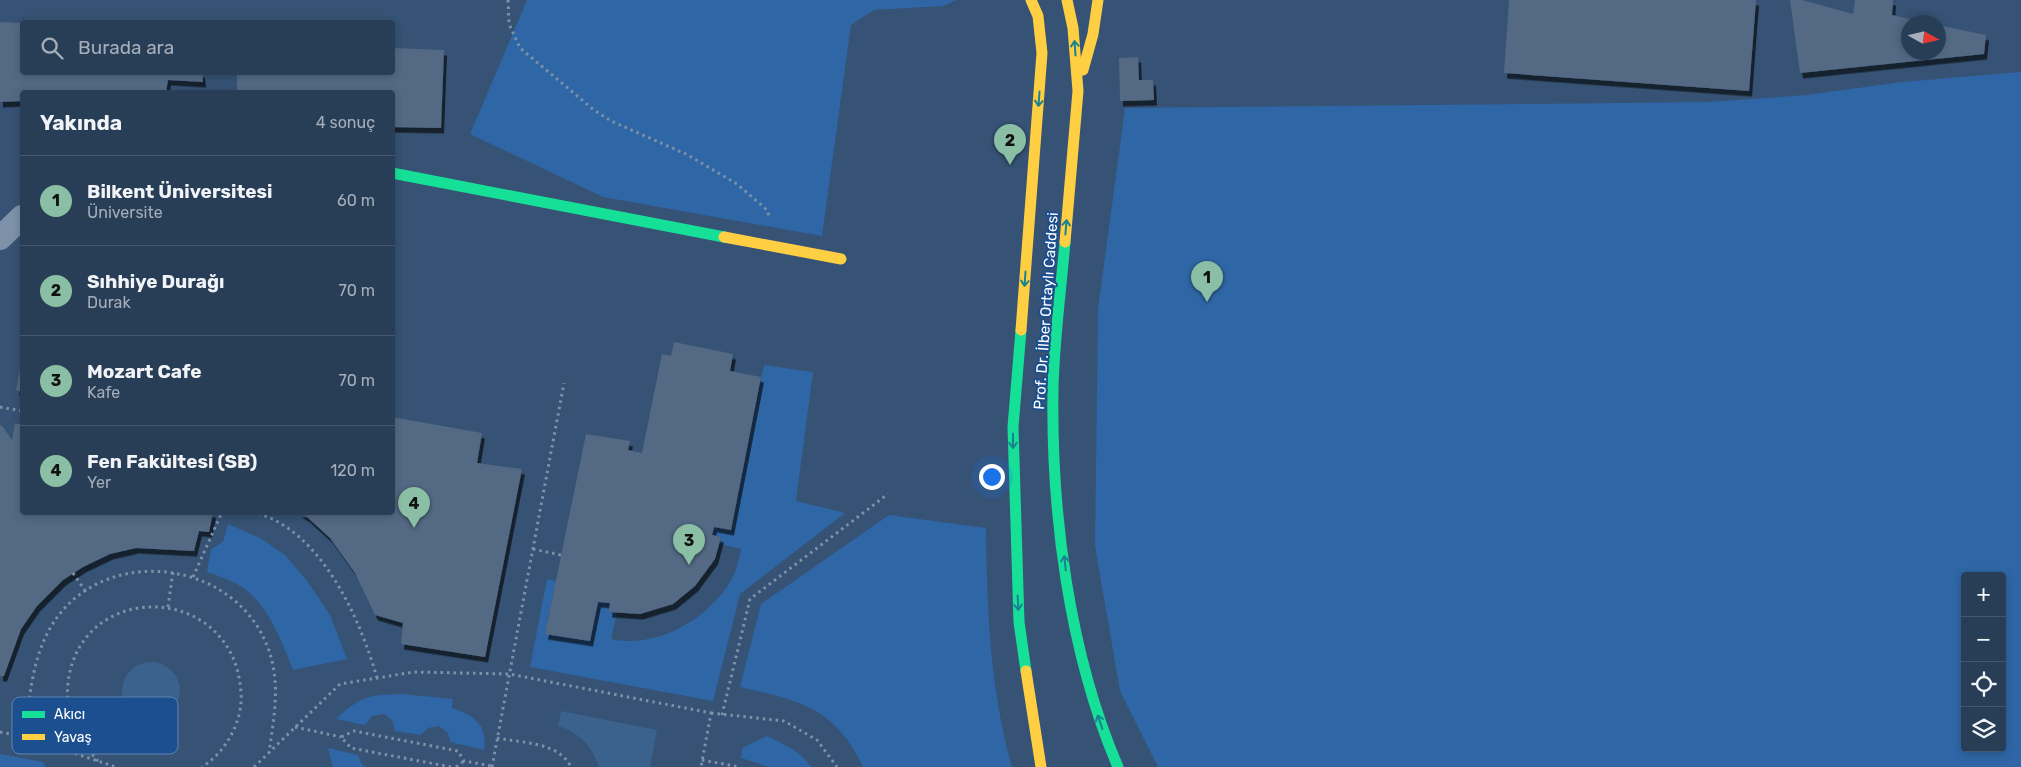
<!DOCTYPE html>
<html lang="tr">
<head>
<meta charset="utf-8">
<style>
	body { margin:0; font-family:Rubik,sans-serif; background:#344961; color:#f1f3f6 }
	.controls { position:absolute; right:15px; bottom:15px; display:grid; overflow:hidden; border-radius:5px; box-shadow:0 2px 8px #0003 }
	.controls button { width:45px; height:45px; display:grid; place-items:center; padding:0; border:0; border-bottom:1px solid #44576d; background:#283e57; color:#f1f3f6; font:25px sans-serif }
	.compass { position:absolute; left:1901px; top:15px; width:45px; height:45px; border-radius:50%; background:#283e57; box-shadow:0 2px 8px #0003; rotate:98deg }
	.you { position:absolute; left:991px; top:476px; width:18px; height:18px; margin:-12px; border:4px solid #fff; border-radius:50%; background:#1a73e8; box-shadow:0 0 0 8px #1a73e833 }
	.badge { display:grid; place-items:center; width:32px; height:32px; border-radius:50%; background:#8abfa5; color:#111; font-size:16px; font-weight:700 }
	.pin { position:absolute; translate:-50% -41px; filter:drop-shadow(0 1px 2px #0008) }
	.pin::after { content:''; position:absolute; top:26px; width:18px; height:15px; background:inherit; clip-path:polygon(0 0,100% 0,50% 100%) }
	.list { margin:0; padding:0; list-style:none }
	h2 { display:flex; justify-content:space-between; align-items:center; height:65px; margin:0; padding:0 20px; font-size:21px }
	h2 small { font-size:16px; font-weight:400; color:#a5aeba }
	.list li { display:grid; grid-template-columns:32px 1fr auto; gap:15px; align-items:center; box-sizing:border-box; height:90px; padding:0 20px; border-top:1px solid #44576d }
	.list b { display:block; font-size:19px; white-space:nowrap }
	.list p { margin:0; font-size:16px; white-space:nowrap; color:#a5aeba }
	.list em { font-size:16px; font-style:normal; color:#a5aeba }
	.icon { flex:none; width:28px; height:28px; fill:none; stroke:currentColor; stroke-width:2; stroke-linecap:round; stroke-linejoin:round }
	.map { position:relative; flex:none; width:2021px; height:767px; overflow:hidden }
	.search { position:absolute; background:#283e57; box-shadow:0 2px 8px #0003; left:20px; top:20px; width:375px; height:55px; display:flex; align-items:center; gap:12px; box-sizing:border-box; padding:0 18px; border-radius:5px; color:#a5aeba; font-size:19px }
	.panel { position:absolute; background:#283e57; box-shadow:0 2px 8px #0003; left:20px; top:90px; width:375px; height:425px; border-radius:5px }
	.map>svg:first-child { display:block }
	.green { fill:#2f66a5; fill-rule:evenodd }
	.water { fill:#3b618d }
	.building { fill:#526984; filter:url(#shadow) }
	.lines { fill:none; stroke-linecap:round; stroke-linejoin:round }
	.path { stroke:#7d92a8; stroke-width:3; stroke-dasharray:2.5 4; stroke-linecap:butt }
	.street { stroke:#7d92a8; stroke-width:24 }
	.fast { stroke:#16e098; stroke-width:11 }
	.slow { stroke:#ffcf43; stroke-width:11 }
	.oneway { stroke:#198292 }
	.labels { text-anchor:middle; dominant-baseline:central; stroke-width:4; stroke-linejoin:round; paint-order:stroke }
	.street-label { font-size:15px; fill:#fff; stroke:#1b4f8f }
	.key { fill:#1b4f8f; stroke:#5f84b1; stroke-width:1 }
	.key-label { font-size:14px; fill:#fff }
</style>
</head>
<body>
<div class="map">
<svg width="2021" height="767" viewBox="0 0 2021 767">
	<defs>
		<filter id="shadow"><feDropShadow dx="3" dy="5.5" stdDeviation="0" flood-color="#0009"/></filter>
	</defs>
	<rect width="100%" height="100%" fill="#365274"/>
	<g class="green">
		<polygon points="527,0 957,0 943,6 874,10 851,25 822,236 603,197 470,134"/>
		<path d="M2021,72V767H1158L1120,691L1095,546L1098,309L1125,108L1709,102L1806,95L1902,82ZM1965,576H2002V748H1965Z"/>
		<path d="M764,365L813,372L796,501L845,513L740,594L713,701L530,667L547,579L556,581L545,633L589,640L598,602L610,603L609,612L617,613L611,639C656,649 707,620 730,582C736,572 739,560 741,549L720,544L721,537L712,535L714,527L731,530Z"/>
		<path d="M889,515L986,528C987,609 990,689 1012,767H863C836,708 799,700 740,687L761,604Z"/>
		<path d="M228,524L260,538L285,555L308,582L330,615L347,659L293,670C280,638 266,597 233,582C225,578 216,575 207,572L211,549L223,542Z"/>
		<path d="M402,694L453,699L452,708C474,715 488,725 484,750L450,742L448,733L439,726L428,728L421,735L395,731L392,720L384,714L372,716L365,725L336,719C361,696 368,695 402,694Z"/>
		<path d="M767,736C783,744 801,751 811,767H769L741,758L742,748Z"/>
		<polygon points="328,748 358,755 362,765 367,767 333,767"/>
		<polygon points="0,754 43,762 46,767 0,767"/>
	</g>
	<g class="water">
		<circle cx="151" cy="691" r="29"/>
		<path d="M561,711L657,730L650,767H599C592,746 580,733 558,726Z"/>
	</g>
	<g class="building">
		<polygon points="1509,0 1756,0 1749,91 1504,73"/>
		<polygon points="1790,0 1802,0 1853,14 1855,0 1893,0 1892,15 1923,22 1908,22 1908,52 1938,52 1938,25 1986,35 1984,54 1800,73"/>
		<polygon points="0,22 22,23 22,72 202,72 203,82 168,80 166,92 22,92 22,101 0,102"/>
		<polygon points="392,48 444,50 441,128 392,127 392,92 237,92 237,72 392,72"/>
		<polygon points="1138,57 1139,80 1153,80 1154,100 1120,101 1119,58"/>
		<polygon points="674,342 733,354 730,371 761,377 731,530 714,527 712,535 721,537 715,559 695,586 673,604 640,614 609,612 610,603 598,602 590,641 545,634 586,434 630,441 628,450 642,453 662,354 671,356"/>
		<polygon points="22,359 22,392 16,390"/>
		<polygon points="392,417 482,433 477,463 522,469 485,657 401,644 403,623 375,615 355,573 330,538 307,517 299,512 392,512"/>
		<polygon points="15,423 22,425 22,512 213,512 209,532 199,531 194,551 136,548 110,554 83,567 63,580 37,606 21,629 4,676 0,676 0,425 3,427 12,440"/>
	</g>
	<g class="lines">
		<g class="path">
			<polyline points="508,0 509,24 520,48 594,110 611,121 686,154 737,184 767,210 769,216"/>
			<polyline points="0,407 22,411"/>
			<path d="M252,512C320,527 360,618 377,678"/>
			<polyline points="533,549 561,555"/>
			<polyline points="73,573 86,592"/>
			<polyline points="193,577 222,512"/>
			<polyline points="168,607 173,572"/>
			<polyline points="711,713 784,721 817,740 837,767"/>
			<polyline points="722,715 750,599 888,494"/>
			<polyline points="295,727 341,737"/>
			<polyline points="0,732 25,737 116,767"/>
			<path d="M25,737C29,702 31,666 47,634C92,543 233,554 268,648C281,683 274,717 269,753"/>
			<path d="M497,738C522,743 559,742 571,767"/>
			<polyline points="702,760 740,767"/>
			<path d="M98,761C92,754 84,746 79,738C69,721 66,701 68,683C80,578 235,582 241,693C243,721 226,752 202,767"/>
			<polyline points="254,767 340,684 414,672 509,674 711,713 701,767"/>
			<polyline points="451,767 351,748 341,737 354,731 458,751 464,761 492,766"/>
			<polyline points="456,767 464,761"/>
			<polyline points="492,767 564,383"/>
		</g>
		<polyline class="street" points="0,238 22,217"/>
		<g class="fast">
			<polyline points="392,173 724,237"/>
			<path d="M1065,242C1061,290 1054,340 1053,389C1051,513 1069,653 1118,767"/>
			<polyline points="1021,330 1013,427 1019,622 1026,671"/>
		</g>
		<g class="slow">
			<polyline points="1083,70 1093,34 1098,0"/>
			<polyline points="724,237 841,259"/>
			<polyline points="1065,242 1078,91 1073,28 1067,0"/>
			<polyline points="1021,330 1042,53 1038,16 1031,0"/>
			<polyline points="1026,671 1041,767"/>
		</g>
	</g>
	<defs><path id="oneway-shaft" d="M-6 0H5M1.5-3L5.5 0L1.5 3" fill="none" stroke-width="1.6" stroke-linecap="round" stroke-linejoin="round" transform="scale(1.25)"/></defs>
	<g class="oneway">
		<use href="#oneway-shaft" transform="translate(1075 48) rotate(-94)"/>
		<use href="#oneway-shaft" transform="translate(1039 99) rotate(94)"/>
		<use href="#oneway-shaft" transform="translate(1066 227) rotate(-85)"/>
		<use href="#oneway-shaft" transform="translate(1025 279) rotate(94)"/>
		<use href="#oneway-shaft" transform="translate(1013 441) rotate(90)"/>
		<use href="#oneway-shaft" transform="translate(1065 563) rotate(-96)"/>
		<use href="#oneway-shaft" transform="translate(1018 603) rotate(87)"/>
		<use href="#oneway-shaft" transform="translate(1100 722) rotate(-109)"/>
	</g>
	<g class="labels">
		<g class="street-label">
			<text transform="translate(1046 311) rotate(-86)">Prof. Dr. İlber Ortaylı Caddesi</text>
		</g>
	</g>
	<rect x="12" y="697" width="166" height="57" rx="8" class="key"/>
	<rect x="22" y="711" width="23" height="7" fill="#16e098"/>
	<rect x="22" y="734" width="23" height="6" fill="#ffcf43"/>
	<g class="key-label">
		<text x="54" y="719">Akıcı</text>
		<text x="54" y="742">Yavaş</text>
	</g>
</svg>
<div class="controls">
<button>+</button>
<button>−</button>
<button><svg class="icon" aria-label="locate" viewBox="0 0 24 24"><circle cx="12" cy="12" r="6"/><path d="M12 2v4M12 18v4M2 12h4M18 12h4"/></svg></button>
<button><svg class="icon" aria-label="layers" viewBox="0 0 24 24"><path d="M12 4l9 5-9 5-9-5zM3 14l9 5 9-5"/></svg></button>
</div>
<svg class="compass" viewBox="-18 -18 36 36"><path d="M0-13l5 13h-10z" fill="#e53935"/><path d="M0 13l5-13h-10z" fill="#a5aeba"/></svg>
<div class="you"></div>
<div class="pin badge" style="left:1207px;top:302px">1</div>
<div class="pin badge" style="left:1010px;top:165px">2</div>
<div class="pin badge" style="left:689px;top:565px">3</div>
<div class="pin badge" style="left:414px;top:528px">4</div>
<div class="search"><svg class="icon" aria-label="search" viewBox="0 0 24 24"><circle cx="10" cy="10" r="6"/><path d="M15 15l6 6"/></svg>Burada ara</div>
<section class="panel">
<h2>Yakında<small>4 sonuç</small></h2>
<ul class="list">
<li><span class="badge">1</span><div><b>Bilkent Üniversitesi</b><p>Üniversite</p></div><em>60 m</em></li>
<li><span class="badge">2</span><div><b>Sıhhiye Durağı</b><p>Durak</p></div><em>70 m</em></li>
<li><span class="badge">3</span><div><b>Mozart Cafe</b><p>Kafe</p></div><em>70 m</em></li>
<li><span class="badge">4</span><div><b>Fen Fakültesi (SB)</b><p>Yer</p></div><em>120 m</em></li>
</ul>
</section>
</div>
</body>
</html>
